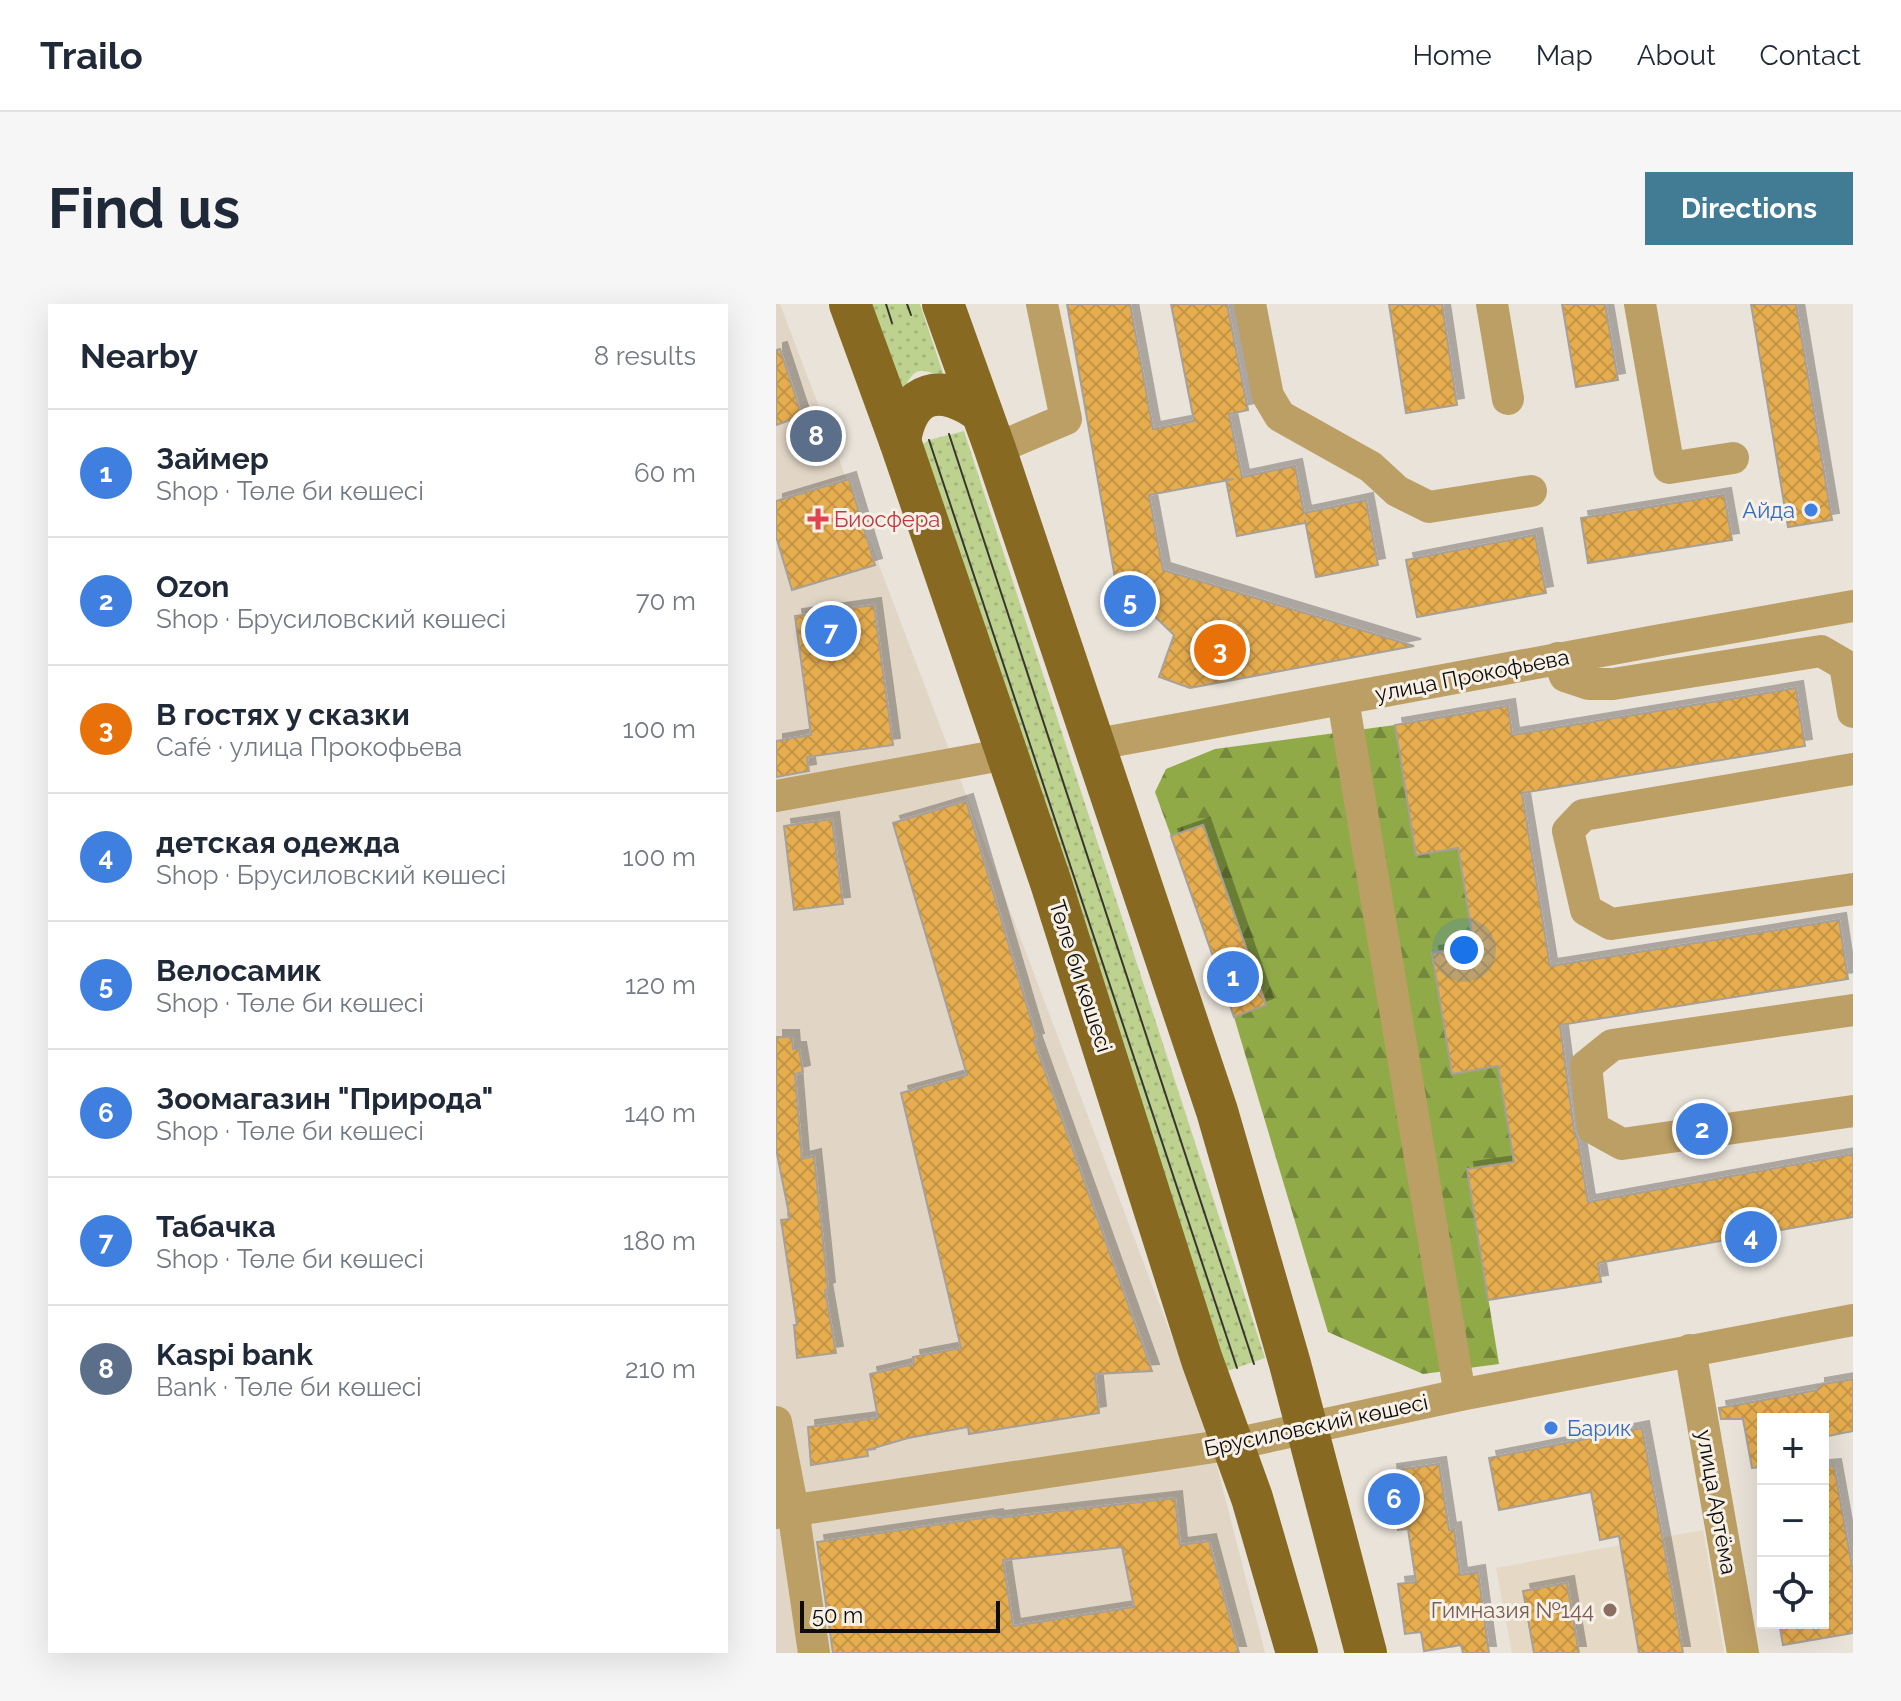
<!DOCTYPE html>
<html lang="en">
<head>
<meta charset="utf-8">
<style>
	body { margin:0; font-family:Raleway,sans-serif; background:#f6f6f7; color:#1f2937 }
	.controls { position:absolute; right:24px; bottom:24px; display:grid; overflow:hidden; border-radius:0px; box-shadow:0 8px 32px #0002 }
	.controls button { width:72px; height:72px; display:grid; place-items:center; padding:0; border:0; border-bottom:2px solid #e0e1e3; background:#fff; color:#1f2937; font:40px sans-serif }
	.scale { position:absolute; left:24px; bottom:20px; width:200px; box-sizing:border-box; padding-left:8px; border:4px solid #0e0c09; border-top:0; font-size:22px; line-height:28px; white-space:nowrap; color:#0e0c09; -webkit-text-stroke:6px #f6f0e6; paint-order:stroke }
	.you { position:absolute; left:688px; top:646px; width:28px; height:28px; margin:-20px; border:6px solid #fff; border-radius:50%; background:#1a73e8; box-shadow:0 0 0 12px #1a73e833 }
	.badge { display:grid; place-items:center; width:52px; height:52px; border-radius:50%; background:#417c94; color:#fff; font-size:26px; font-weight:700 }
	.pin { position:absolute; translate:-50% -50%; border:4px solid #fff; box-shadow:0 2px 8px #0006 }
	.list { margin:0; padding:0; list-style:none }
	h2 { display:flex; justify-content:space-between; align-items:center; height:104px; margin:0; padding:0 32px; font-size:34px }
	h2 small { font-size:26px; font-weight:400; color:#747a83 }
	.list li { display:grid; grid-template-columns:52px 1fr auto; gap:24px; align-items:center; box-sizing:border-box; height:128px; padding:0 32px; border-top:2px solid #e0e1e3 }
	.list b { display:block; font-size:30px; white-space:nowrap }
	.list p { margin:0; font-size:26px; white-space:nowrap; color:#747a83 }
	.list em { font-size:26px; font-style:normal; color:#747a83 }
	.icon { flex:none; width:44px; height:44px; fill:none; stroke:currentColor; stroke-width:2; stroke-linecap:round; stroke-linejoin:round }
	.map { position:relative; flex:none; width:1077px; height:1349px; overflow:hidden; border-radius:0px }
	header { display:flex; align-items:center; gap:48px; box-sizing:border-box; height:112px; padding:0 40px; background:#fff; border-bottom:2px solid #e0e1e3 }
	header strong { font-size:38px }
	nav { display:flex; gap:44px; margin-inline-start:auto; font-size:28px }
	.intro { display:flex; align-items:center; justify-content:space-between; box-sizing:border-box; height:192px; padding:0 48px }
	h1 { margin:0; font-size:56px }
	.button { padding:20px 36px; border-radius:0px; background:#417c94; color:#fff; font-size:28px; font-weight:700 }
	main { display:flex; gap:48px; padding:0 48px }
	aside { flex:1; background:#fff; border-radius:0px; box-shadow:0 8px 32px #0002 }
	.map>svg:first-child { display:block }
	.built { fill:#e1d6c6 }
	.education { fill:#e5d8c4 }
	.grass { fill:url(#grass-dots) }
	.forest { fill:url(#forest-firs) }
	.building { fill:url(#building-cross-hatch); stroke:#a6a098; stroke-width:2; fill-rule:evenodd; filter:url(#shadow) }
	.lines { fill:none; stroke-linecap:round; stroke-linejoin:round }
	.minor { stroke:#bc9f64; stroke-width:32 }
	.major { stroke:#876921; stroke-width:42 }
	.tram { stroke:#393632; stroke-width:2 }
	.shop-dot { fill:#3f7fe0; stroke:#f6f0e6; stroke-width:3 }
	.health-dot { fill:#e0444e; stroke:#f6f0e6; stroke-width:3 }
	.education-dot { fill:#8d6e63; stroke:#f6f0e6; stroke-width:3 }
	.labels { text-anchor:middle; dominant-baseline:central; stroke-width:6; stroke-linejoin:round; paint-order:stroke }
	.shop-label { font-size:22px; fill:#366cbe; stroke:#f6f0e6; text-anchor:end }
	.health-label { font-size:22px; fill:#be3a42; stroke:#f6f0e6; text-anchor:start }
	.street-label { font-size:22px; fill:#0e0c09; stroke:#f6f0e6 }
	.education-label { font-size:22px; fill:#785e54; stroke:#f6f0e6; text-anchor:end }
</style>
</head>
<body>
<header>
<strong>Trailo</strong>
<nav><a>Home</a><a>Map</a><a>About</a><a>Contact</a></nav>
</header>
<div class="intro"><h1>Find us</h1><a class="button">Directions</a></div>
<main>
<aside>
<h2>Nearby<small>8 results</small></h2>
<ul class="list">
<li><span class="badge" style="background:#3f7fe0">1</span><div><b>Займер</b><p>Shop · Төле би көшесі</p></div><em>60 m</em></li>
<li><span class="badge" style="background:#3f7fe0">2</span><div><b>Ozon</b><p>Shop · Брусиловский көшесі</p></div><em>70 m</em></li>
<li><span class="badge" style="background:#e8710a">3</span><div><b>В гостях у сказки</b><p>Café · улица Прокофьева</p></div><em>100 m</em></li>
<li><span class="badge" style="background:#3f7fe0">4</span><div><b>детская одежда</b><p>Shop · Брусиловский көшесі</p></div><em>100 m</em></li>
<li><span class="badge" style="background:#3f7fe0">5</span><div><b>Велосамик</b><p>Shop · Төле би көшесі</p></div><em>120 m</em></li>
<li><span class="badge" style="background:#3f7fe0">6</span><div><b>Зоомагазин &quot;Природа&quot;</b><p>Shop · Төле би көшесі</p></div><em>140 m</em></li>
<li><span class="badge" style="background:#3f7fe0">7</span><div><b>Табачка</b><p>Shop · Төле би көшесі</p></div><em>180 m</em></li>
<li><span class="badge" style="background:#5c6f8a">8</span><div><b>Kaspi bank</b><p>Bank · Төле би көшесі</p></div><em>210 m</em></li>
</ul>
</aside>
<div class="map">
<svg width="1077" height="1349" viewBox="0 0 1077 1349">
	<defs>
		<pattern id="grass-dots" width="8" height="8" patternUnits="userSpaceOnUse" patternTransform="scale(2)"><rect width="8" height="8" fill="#bed290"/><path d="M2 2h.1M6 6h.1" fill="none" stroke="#a2b37b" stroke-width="1.8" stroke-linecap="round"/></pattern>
		<pattern id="forest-firs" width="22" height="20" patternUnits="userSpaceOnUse" patternTransform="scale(2)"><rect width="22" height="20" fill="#91aa48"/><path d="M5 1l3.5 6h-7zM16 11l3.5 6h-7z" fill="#75893a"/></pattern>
		<pattern id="building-cross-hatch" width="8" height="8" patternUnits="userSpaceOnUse" patternTransform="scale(2)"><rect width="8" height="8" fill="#e6ad50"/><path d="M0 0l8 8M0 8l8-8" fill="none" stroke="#c49444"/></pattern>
		<filter id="shadow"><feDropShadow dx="7" dy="-7" stdDeviation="0" flood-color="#0004"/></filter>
	</defs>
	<rect width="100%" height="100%" fill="#e9e3d9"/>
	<polygon class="built" points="0,0 4,0 433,1131 489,1349 0,1349"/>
	<polygon class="education" points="927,1226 948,1349 736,1349 720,1264"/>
	<g class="grass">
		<path d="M93,0H144L169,75C140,60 138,65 124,92Z"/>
		<polygon points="188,127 489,1054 451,1067 143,143 153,136"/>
	</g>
	<polygon class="forest" points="619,421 640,550 682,544 698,642 656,649 676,769 722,762 738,858 691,866 723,1060 647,1070 552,1028 458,713 490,701 427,522 395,532 379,488 390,465 439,445"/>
	<g class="building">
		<polygon points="291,0 354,0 377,125 418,117 395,0 451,0 472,106 453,110 466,173 519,162 528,209 590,196 602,261 540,273 529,216 529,219 461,232 450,176 458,175 373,191 387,266 638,342 414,384 383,373 398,331 339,274"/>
		<polygon points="613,0 666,0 681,101 630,109"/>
		<polygon points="786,0 829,0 842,76 800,83"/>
		<polygon points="975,0 1020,0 1056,216 1012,223"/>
		<polygon points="4,45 26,112 0,121 0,46"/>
		<polygon points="73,175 99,261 16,286 0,232 0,197"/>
		<polygon points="948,191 956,236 812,259 805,214"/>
		<polygon points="759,231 770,289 641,313 630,256"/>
		<polygon points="98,301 117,441 31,453 33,467 0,473 0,437 35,431 19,312"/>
		<polygon points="1020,384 1029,442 746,489 774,662 1063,616 1072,675 784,721 798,826 802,836 812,898 1077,850 1077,913 822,959 825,978 712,996 691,865 738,858 722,762 676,770 656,649 698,642 682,544 640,551 619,421 732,402 736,431"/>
		<polygon points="190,497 261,736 258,737 376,1067 319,1070 323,1109 193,1130 192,1123 132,1134 91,1146 92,1152 35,1161 32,1123 102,1114 94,1070 138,1060 137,1053 185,1044 125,789 191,771 117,519"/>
		<polygon points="56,515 67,600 18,606 8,522"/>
		<polygon points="427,521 490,701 458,713 395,532"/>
		<polygon points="0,733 16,733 17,745 23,745 27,768 19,770 26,855 38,852 52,985 49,986 60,1049 21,1054 18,1021 21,1021 5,916 14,915 0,845"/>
		<polygon points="1077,1075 1077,1127 1047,1133 1047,1115 987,1115 987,1163 976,1164 967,1115 945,1115 943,1104 1042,1086 1042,1081"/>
		<polygon points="866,1124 890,1253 907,1349 863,1349 843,1232 824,1236 815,1188 723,1206 713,1154"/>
		<polygon points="663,1160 673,1226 678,1225 684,1271 702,1268 713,1349 687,1349 685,1341 648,1347 645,1328 629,1330 622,1280 640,1278 632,1225 622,1226 614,1167"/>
		<polygon points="1058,1162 1077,1268 1077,1329 1007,1341 1003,1319 1047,1319 1047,1163"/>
		<path d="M399,1194L404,1241L433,1237L463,1349H57L41,1238L220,1212L221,1214ZM346,1243L358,1303L237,1322L227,1256Z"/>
		<polygon points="791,1279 803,1349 758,1349 747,1287"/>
	</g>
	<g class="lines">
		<g class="minor">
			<polyline points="474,0 492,92 504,112 595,163 621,187 653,203 755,187"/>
			<polyline points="716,0 732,95"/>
			<polyline points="864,0 893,164 957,154"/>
			<polyline points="219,145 290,115 266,0"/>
			<polyline points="782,354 789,372 813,380 837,380 1045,347 1069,361 1077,408"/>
			<polyline points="567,396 684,1091"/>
			<path d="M316,441C570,394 823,346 1077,302"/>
			<polyline points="1077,465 807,511 792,527 810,606 835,620 1077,585"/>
			<polyline points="0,492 231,450"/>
			<polyline points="1077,706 836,741 810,762 817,824 846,840 1077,807"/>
			<polyline points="914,1046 967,1349"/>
			<polyline points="0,1118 17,1206 38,1349"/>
			<polyline points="0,1209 458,1140 684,1091 1077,1016"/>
		</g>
		<g class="major">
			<polyline points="74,0 124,137 275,579 426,1056 476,1194 521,1349"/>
			<polyline points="167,0 219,145 441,807 514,1060 590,1349"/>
			<path d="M124,137C132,85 165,79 205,108"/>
		</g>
		<g class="tram">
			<polyline points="110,0 116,19"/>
			<polyline points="131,0 135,11"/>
			<polyline points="173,130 478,1060"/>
			<polyline points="153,136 461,1064"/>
		</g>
	</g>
	<g class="shop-dot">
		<circle cx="1035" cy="206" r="8"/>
		<circle cx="775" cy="1124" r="8"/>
	</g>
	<path class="health-dot" d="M38 203h8v8h8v8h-8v8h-8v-8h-8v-8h8z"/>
	<circle class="education-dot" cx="834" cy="1306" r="8"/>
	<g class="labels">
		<g class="shop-label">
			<text x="1019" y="206">Айда</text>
			<text x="791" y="1124" text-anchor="start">Барик</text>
		</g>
		<g class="health-label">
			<text x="58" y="215">Биосфера</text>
		</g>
		<g class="street-label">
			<text transform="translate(696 371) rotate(-11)">улица Прокофьева</text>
			<text transform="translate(305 672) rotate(72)">Төле би көшесі</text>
			<text transform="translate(540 1121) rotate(-12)">Брусиловский көшесі</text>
			<text transform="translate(941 1198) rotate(80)">улица Артёма</text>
		</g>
		<g class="education-label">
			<text x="818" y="1306">Гимназия №144</text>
		</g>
	</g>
</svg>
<div class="controls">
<button>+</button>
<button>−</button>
<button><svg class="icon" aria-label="locate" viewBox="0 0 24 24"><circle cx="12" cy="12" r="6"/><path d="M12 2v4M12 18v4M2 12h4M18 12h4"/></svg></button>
</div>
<div class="scale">50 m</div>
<div class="you"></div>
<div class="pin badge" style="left:457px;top:673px;background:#3f7fe0">1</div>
<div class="pin badge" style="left:926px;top:825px;background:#3f7fe0">2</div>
<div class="pin badge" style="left:444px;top:346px;background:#e8710a">3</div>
<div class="pin badge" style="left:975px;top:933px;background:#3f7fe0">4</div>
<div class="pin badge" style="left:354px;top:297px;background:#3f7fe0">5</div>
<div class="pin badge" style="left:618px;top:1195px;background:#3f7fe0">6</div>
<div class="pin badge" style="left:55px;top:327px;background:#3f7fe0">7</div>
<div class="pin badge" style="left:40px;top:132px;background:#5c6f8a">8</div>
</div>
</main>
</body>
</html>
